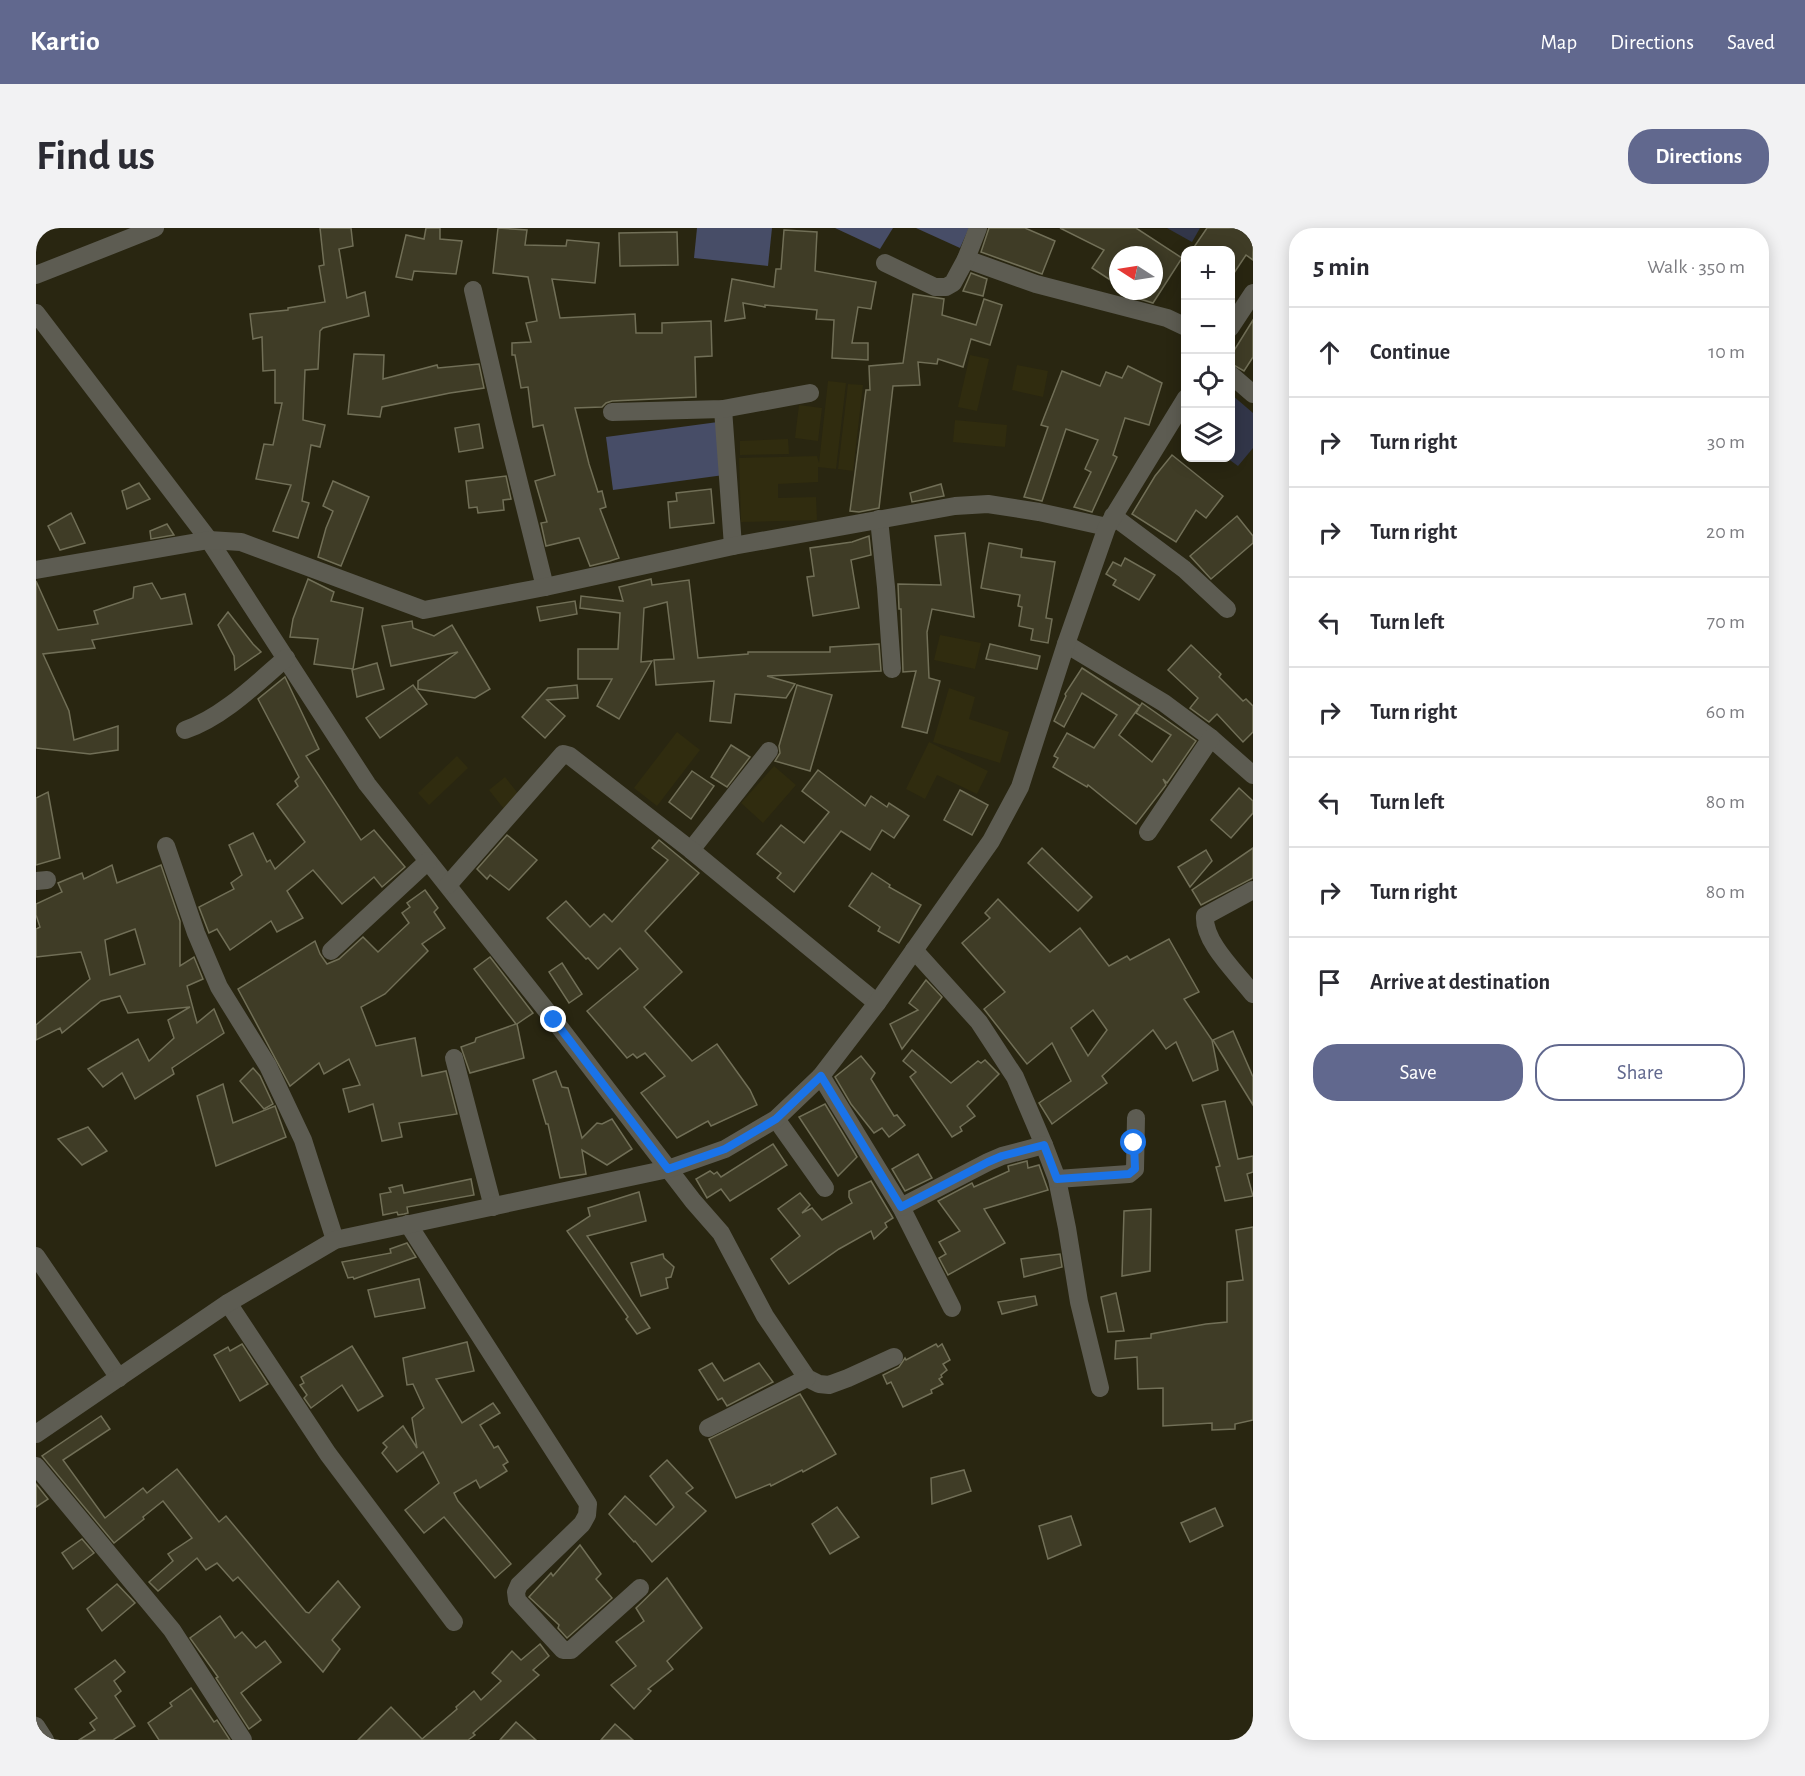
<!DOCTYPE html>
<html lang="en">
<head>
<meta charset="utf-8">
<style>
	body { margin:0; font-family:"Alegreya Sans",sans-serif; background:#f2f2f3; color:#2b2b33 }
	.controls { position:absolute; right:18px; top:18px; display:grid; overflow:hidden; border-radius:12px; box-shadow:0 3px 15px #0003 }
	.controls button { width:54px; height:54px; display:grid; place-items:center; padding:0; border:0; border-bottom:2px solid #e1e1e2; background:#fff; color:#2b2b33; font:30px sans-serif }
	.compass { position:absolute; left:1073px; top:18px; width:54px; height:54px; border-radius:50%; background:#fff; box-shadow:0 3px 15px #0003; rotate:282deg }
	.stop { position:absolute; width:18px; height:18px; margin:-14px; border:4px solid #1a73e8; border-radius:50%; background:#fff }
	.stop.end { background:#1a73e8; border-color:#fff; box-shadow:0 2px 6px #0008 }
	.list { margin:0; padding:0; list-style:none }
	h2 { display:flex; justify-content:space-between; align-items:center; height:78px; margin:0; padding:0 24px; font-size:26px }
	h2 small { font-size:20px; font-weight:400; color:#7c7c81 }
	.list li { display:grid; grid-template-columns:39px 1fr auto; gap:18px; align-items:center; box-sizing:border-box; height:90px; padding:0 24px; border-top:2px solid #e1e1e2 }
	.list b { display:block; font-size:22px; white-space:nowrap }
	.list em { font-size:20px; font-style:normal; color:#7c7c81 }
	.actions { display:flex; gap:12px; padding:18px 24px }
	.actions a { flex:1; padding:14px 0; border:2px solid #61688e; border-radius:24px; text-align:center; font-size:21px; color:#61688e }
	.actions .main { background:#61688e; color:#fff }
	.icon { flex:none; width:33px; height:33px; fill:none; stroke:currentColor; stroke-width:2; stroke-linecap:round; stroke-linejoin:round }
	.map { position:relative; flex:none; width:1217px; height:1512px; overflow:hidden; border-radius:24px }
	header { display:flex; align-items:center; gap:36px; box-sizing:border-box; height:84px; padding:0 30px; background:#61688e; color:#fff }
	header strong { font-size:28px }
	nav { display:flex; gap:33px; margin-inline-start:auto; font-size:21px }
	.intro { display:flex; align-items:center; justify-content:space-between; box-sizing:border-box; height:144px; padding:0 36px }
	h1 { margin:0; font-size:42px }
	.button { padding:15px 27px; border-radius:24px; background:#61688e; color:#fff; font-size:21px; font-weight:700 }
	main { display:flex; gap:36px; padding:0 36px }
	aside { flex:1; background:#fff; border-radius:24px; box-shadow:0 3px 15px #0003 }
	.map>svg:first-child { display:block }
	.built { fill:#302c0f }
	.green { fill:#323649 }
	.forest { fill:#474d67 }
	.building { fill:#3f3c26; stroke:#716f57; stroke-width:1.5; fill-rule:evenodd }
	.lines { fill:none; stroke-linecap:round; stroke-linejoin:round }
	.street { stroke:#5d5c52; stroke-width:18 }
	.route { stroke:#1a73e8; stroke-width:8 }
</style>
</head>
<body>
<header>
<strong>Kartio</strong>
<nav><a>Map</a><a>Directions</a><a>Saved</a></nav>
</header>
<div class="intro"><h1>Find us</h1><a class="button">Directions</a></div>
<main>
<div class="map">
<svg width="1217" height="1512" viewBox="0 0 1217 1512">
	<rect width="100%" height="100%" fill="#292611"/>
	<g class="built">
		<polygon points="934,127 953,131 941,183 922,179"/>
		<polygon points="981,137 1012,143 1007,169 976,162"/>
		<polygon points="792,153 810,155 800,241 782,239 782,254 742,256 742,270 780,269 781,292 705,294 703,230 781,228 783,235"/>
		<polygon points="812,156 827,157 817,243 802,241"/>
		<polygon points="763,177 786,180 782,213 759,210"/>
		<polygon points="919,192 971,197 969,219 917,214"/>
		<polygon points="752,211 753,226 704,227 704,213"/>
		<polygon points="904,407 945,415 939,441 898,432"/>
		<polygon points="913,460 939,469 933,491 973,504 964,535 897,514"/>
		<polygon points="641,504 664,522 621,578 598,560"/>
		<polygon points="893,514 952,543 941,566 901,547 889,571 870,561"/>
		<polygon points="421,528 432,540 393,577 382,565"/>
		<polygon points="738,538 760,557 727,595 705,575"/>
		<polygon points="469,549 484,568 468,581 453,562"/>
	</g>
	<g class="green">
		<polygon points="1131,0 1164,0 1156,14"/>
		<polygon points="1196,167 1217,185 1217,220 1202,238 1191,230 1194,230"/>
	</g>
	<g class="forest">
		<polygon points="661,0 736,0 732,38 658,30"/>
		<polygon points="799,0 857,0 844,21"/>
		<polygon points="880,0 933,0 924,20"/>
		<polygon points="682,194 688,247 577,262 570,209"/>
	</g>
	<g class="building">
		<polygon points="284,0 315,0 317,18 303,21 311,70 329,64 333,88 287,100 284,103 282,141 269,142 267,192 289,197 284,219 275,217 266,273 273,275 262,310 237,303 255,257 220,251 228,216 237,217 246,175 239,175 239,142 227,143 226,109 217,111 214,86 252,82 252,80 289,74 283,38 288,37"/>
		<polygon points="390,0 404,0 404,11 426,13 420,46 378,43 376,52 360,49 370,7 388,11"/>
		<polygon points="462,0 491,2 489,17 530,18 531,12 563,15 559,55 516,51 524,90 599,86 600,105 626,105 626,95 675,93 676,128 659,129 660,169 576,173 570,175 566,179 539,180 553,236 562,264 566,263 570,279 564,281 583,330 574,333 554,338 543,310 510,318 505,295 511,294 499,253 519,247 507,197 497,199 492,159 485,160 479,127 476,127 476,115 495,114 490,95 501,93 492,49 457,45"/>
		<polygon points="953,0 989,0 1019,13 1006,46 945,24"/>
		<polygon points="1024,0 1100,0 1146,30 1117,75 1104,71 1091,63 1118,63 1118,27 1082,27 1082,57 1056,40 1068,22"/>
		<polygon points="1171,0 1217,0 1217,32 1210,27 1194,51 1194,22 1156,22"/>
		<polygon points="748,2 781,4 779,43 840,54 835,81 822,79 816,115 832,115 832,132 796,130 798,92 780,91 781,82 729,77 729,79 707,75 709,90 689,93 696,51 738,59 740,41 745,41"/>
		<polygon points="641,4 642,37 584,38 583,5"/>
		<polygon points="935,45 951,51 947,68 927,63"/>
		<polygon points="877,66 908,71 906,87 940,97 948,71 966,77 954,117 935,111 927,139 902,131 901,136 882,134 884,157 857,158 843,280 823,284 814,283 830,162 834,162 833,138 867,135"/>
		<polygon points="1217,92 1217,129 1208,143 1194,135 1194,129"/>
		<polygon points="318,126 348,127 347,151 401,137 402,140 443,136 448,160 414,165 346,179 344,189 312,186"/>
		<polygon points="1092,138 1126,155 1113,197 1089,190 1077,227 1081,229 1056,284 1038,279 1055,244 1049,241 1062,212 1030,201 1006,273 988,269 1012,199 1005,197 1026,143 1064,158 1070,144 1086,150"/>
		<polygon points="443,196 447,220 423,224 419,200"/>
		<polygon points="1136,227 1187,268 1170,290 1160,282 1140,314 1096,286 1119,248"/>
		<polygon points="470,248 475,271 467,272 468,282 442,285 441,279 433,280 430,253"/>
		<polygon points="297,253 333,269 305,338 282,329 290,300 297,283 287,278"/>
		<polygon points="103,255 114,271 91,281 86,263"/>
		<polygon points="905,256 908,268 876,274 874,265"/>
		<polygon points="675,261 678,295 634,300 632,274 641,273 640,265"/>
		<polygon points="35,285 49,315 24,322 12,298"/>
		<polygon points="1201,288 1217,308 1217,315 1175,351 1154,328"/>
		<polygon points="131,296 138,307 115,311 114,303"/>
		<polygon points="929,305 938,389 896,381 891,404 893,450 904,453 891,505 866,499 880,443 867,444 865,381 863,381 862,356 905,357 899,308"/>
		<polygon points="833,308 835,327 815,332 823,380 777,388 771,349 778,348 774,320 816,314"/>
		<polygon points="953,315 986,321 985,329 1019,334 1010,390 1016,391 1012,415 995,412 997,401 983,398 986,379 982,378 984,367 945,360"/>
		<polygon points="1089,330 1119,347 1103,372 1077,357 1080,352 1070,346 1077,334 1085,338"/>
		<polygon points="272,351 298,364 295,373 327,380 317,441 278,436 282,411 254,409 257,391"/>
		<polygon points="615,351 616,357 653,352 662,430 712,426 712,424 794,424 794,419 843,416 845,443 731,448 759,456 750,470 699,466 695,495 674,493 678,453 620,457 618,432 638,431 631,374 608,380 605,434 616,433 583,491 561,478 576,451 542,451 542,421 582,421 584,385 544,380 545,368 587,373 583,359"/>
		<polygon points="0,353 22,402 62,396 58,383 97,370 98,359 116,355 125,371 149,366 156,396 56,412 59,420 7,426 33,483 38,512 82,498 82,522 54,526 0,520"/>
		<polygon points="539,373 541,386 504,393 501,379"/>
		<polygon points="192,384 217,416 225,424 199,442 198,428 182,397"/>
		<polygon points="376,393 377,400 398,408 416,397 454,461 439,470 382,461 382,453 422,424 355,438 346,398"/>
		<polygon points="954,416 1004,428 1001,441 950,431"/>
		<polygon points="1155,417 1185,446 1183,449 1207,473 1210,471 1217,478 1217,504 1207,514 1181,486 1173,494 1154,480 1162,470 1132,442"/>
		<polygon points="341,435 348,461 321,469 316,442"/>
		<polygon points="1046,440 1104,478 1083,507 1116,534 1135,507 1100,485 1106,475 1160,513 1131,555 1127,551 1130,557 1100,596 1052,557 1051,559 1017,539 1022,530 1018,528 1031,505 1058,520 1081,487 1046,465 1028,499 1018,493 1030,468 1029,466"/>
		<polygon points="249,449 283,521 270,528 325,612 338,602 369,639 346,659 338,649 306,676 277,642 251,663 267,690 241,704 235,693 194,722 181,701 173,705 163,679 198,661 195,655 206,647 193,617 217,605 231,634 234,632 239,641 269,614 241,576 262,558 259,553 263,549 222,471"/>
		<polygon points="377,457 391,476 344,510 330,490"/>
		<polygon points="541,457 542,470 511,472 529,488 509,510 486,489 512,460"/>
		<polygon points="761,457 796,467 774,543 739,533 744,525 743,518"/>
		<polygon points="695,517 714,529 691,559 675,549"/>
		<polygon points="782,542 829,578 835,568 851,579 853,575 873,588 858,610 846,602 834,622 805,603 758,664 741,650 745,645 721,626 745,597 768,615 793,584 766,563"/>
		<polygon points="656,543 678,558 655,591 633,574"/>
		<polygon points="1203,560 1217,573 1217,585 1195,610 1175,592"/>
		<polygon points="924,562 952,577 936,607 908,592"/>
		<polygon points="12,564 24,630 0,637 0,570"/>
		<polygon points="471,607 501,632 473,662 454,647 451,651 441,641"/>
		<polygon points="623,612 663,645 609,703 646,744 608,779 656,833 681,816 714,862 721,877 675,898 672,893 641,910 605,865 629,848 609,825 601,830 597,826 591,830 551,783 602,741 584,720 562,741 552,730 550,731 511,690 530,673 554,699 568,686 576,694 632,632 616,620"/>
		<polygon points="1006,620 1056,669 1042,683 992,635"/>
		<polygon points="1217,620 1217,650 1165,677 1156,662"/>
		<polygon points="1170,622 1176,633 1154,659 1142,639"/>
		<path d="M76,637L81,655L125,637L144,693V738L158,729L167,751L151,758L161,795L178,781L188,805L136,840L138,846L99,871L86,845L67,859L52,841L102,811L113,833L138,810L132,792L154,779L92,785L84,768L65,773L26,805L24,800L0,812V797L54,751L45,724L0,729V701L4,699L0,687V676L26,664L22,655L46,645L48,651ZM99,701L109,736L74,747L69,712Z"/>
		<polygon points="836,645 854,657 853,659 885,677 863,715 842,703 844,699 813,678"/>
		<polygon points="389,662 402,680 398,684 409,700 386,716 392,723 349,766 325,779 340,818 379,810 386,848 410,843 421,886 363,895 366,909 346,913 337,876 313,884 307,861 324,857 313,831 288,846 283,835 254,858 202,761 279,713 284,726 291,736 303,731 327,709 342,724 373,695 366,685 374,679 371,675"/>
		<path d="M962,671L1014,724L1044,700L1073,738L1091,728L1094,732L1133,711L1163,764L1148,771L1176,812L1182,842L1157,853L1140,814L1130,821L1117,802L1066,848L1071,855L1016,896L1003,875L1035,853L1016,815L991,836L948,781L969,764L926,715L954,690L949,685ZM1057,782L1071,802L1052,828L1035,800Z"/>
		<polygon points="454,729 497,785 481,796 488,830 434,845 425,819 439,814 440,810 480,796 438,741"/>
		<polygon points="526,735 546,766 533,775 513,744"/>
		<polygon points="890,752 906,769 866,821 854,796 882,782 873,775"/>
		<polygon points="1197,803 1217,849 1217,877 1177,812"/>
		<polygon points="876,822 915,855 942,833 945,835 949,832 963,846 931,878 939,888 924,899 926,903 916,909 874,849 880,844 867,833"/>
		<polygon points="825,828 839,845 835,851 858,888 861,887 869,897 853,909 846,900 838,905 815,876 799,849"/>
		<polygon points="217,840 224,848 237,876 228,881 204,853"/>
		<polygon points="520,843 526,859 532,860 546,910 561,895 566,896 576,891 596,921 571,937 546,922 550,946 524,950 512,896 510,896 497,852"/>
		<polygon points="187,856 197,895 239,878 250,909 180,938 161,868"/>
		<polygon points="1189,873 1202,931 1217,928 1217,944 1211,946 1217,968 1189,973 1180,939 1184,938 1166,877"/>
		<polygon points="789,876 821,929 802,948 763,889"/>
		<polygon points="52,899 71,923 46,937 22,911"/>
		<polygon points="737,916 751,937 694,973 685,961 671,970 660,951 674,943 678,946 681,944 685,949"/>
		<polygon points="882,926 896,950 869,963 856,941"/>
		<polygon points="991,933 992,940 1003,937 1012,962 948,981 969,1015 912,1047 903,1030 910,1026 903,1014 924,1003 902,973 936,955 938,959 973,943 972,938"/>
		<polygon points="435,951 438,967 371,979 372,985 368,986 362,987 361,984 347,987 344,966 355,964 353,960 366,957 368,965"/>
		<polygon points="835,953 857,990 849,995 851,999 838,1011 835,1003 803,1021 753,1056 735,1031 764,1008 742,981 764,965 774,977 766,985 776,980 786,992 816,975 813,969 813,963"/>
		<polygon points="603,964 610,993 551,1008 614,1100 601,1106 590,1091 592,1089 531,1003 554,988 552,980"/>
		<polygon points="1115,981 1114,1043 1086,1048 1088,983"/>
		<polygon points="1217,999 1217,1192 1199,1196 1199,1201 1176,1202 1176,1195 1127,1198 1127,1160 1102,1161 1101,1129 1079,1131 1080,1113 1115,1110 1115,1106 1170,1096 1191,1094 1191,1054 1207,1052 1200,1002"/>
		<polygon points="371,1015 380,1029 318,1051 317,1049 312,1050 306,1034 355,1025 354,1021"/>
		<polygon points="627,1026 628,1030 638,1039 635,1049 630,1050 632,1060 605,1068 595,1035"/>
		<polygon points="1024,1026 1026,1039 988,1049 985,1031"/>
		<polygon points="383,1051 389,1080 339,1089 332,1062"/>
		<polygon points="1080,1065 1088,1103 1072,1104 1065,1069"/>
		<polygon points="999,1068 1001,1077 966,1086 962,1074"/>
		<polygon points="431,1114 438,1143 400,1151 426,1195 457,1175 464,1185 444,1197 457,1218 458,1220 462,1218 472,1234 467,1237 471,1243 444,1260 440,1252 418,1265 422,1273 475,1336 459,1350 408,1289 388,1305 369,1282 403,1255 387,1224 361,1244 346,1225 351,1219 347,1215 367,1198 381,1220 376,1190 388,1180 377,1156 371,1157 367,1130"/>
		<polygon points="206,1116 232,1156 204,1173 178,1127 192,1119 194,1123"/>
		<polygon points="900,1116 902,1119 906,1116 914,1132 907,1136 911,1142 905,1147 906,1149 903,1151 907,1156 895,1162 896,1165 867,1179 855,1154 851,1156 847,1147 863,1139 869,1130 870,1132"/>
		<polygon points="316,1118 347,1168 322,1183 306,1157 275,1180 268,1170 271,1167 264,1157 268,1155 265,1149"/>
		<polygon points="676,1135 688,1153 723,1135 737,1154 691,1178 686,1170 682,1172 663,1142"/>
		<polygon points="764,1166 800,1226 767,1244 766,1242 735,1258 734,1256 700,1270 673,1211"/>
		<polygon points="65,1188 74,1201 27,1232 69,1290 107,1260 111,1265 141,1241 183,1294 190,1288 270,1384 273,1385 302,1353 324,1379 296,1412 304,1421 287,1444 202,1349 197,1353 181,1335 170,1342 161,1330 122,1363 113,1354 137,1333 132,1326 156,1310 127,1273 107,1289 108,1291 78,1315 6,1228"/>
		<polygon points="631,1232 657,1260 650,1265 670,1283 616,1334 599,1313 598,1314 573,1286 589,1268 620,1297 638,1279 614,1248"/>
		<polygon points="928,1242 935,1263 896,1276 895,1250"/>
		<polygon points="0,1256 12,1271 0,1279"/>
		<polygon points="801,1279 823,1309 794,1326 776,1296"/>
		<polygon points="1179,1280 1187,1298 1154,1314 1145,1295"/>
		<polygon points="1035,1288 1045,1317 1012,1331 1003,1298"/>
		<polygon points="46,1311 58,1325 37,1341 26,1325"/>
		<polygon points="544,1317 565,1346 560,1351 576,1370 531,1410 522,1400 523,1397 493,1369 515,1345 517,1348"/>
		<polygon points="631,1350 666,1400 631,1433 637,1441 612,1461 615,1463 598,1481 575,1457 600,1438 580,1414 608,1393 600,1380"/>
		<polygon points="81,1356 99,1375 66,1403 51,1381"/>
		<polygon points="184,1388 199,1410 206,1404 220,1420 229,1413 245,1434 205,1465 225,1492 213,1501 180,1450 182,1449 154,1410"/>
		<polygon points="504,1416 513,1428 497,1442 503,1447 437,1505 439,1507 432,1512 322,1512 355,1479 386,1511 421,1481 420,1479 438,1463 445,1472 465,1453 456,1445 476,1423 485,1432"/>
		<polygon points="79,1432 89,1444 78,1453 85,1463 79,1468 99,1498 77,1512 43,1512 59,1502 54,1495 61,1490 39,1461"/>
		<polygon points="155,1460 178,1494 181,1492 194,1512 123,1512 112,1495 136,1478 134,1475"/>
		<polygon points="480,1494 500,1512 464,1512"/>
		<polygon points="579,1496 597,1512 565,1512"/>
	</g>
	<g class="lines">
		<g class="street">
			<polyline points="930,31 1000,56 1131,90 1150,99"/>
			<polyline points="849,35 899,59 910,59 917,55 930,31 942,0"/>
			<polyline points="0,47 119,0"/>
			<polyline points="437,62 468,195 509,359"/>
			<polyline points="0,85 173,312 331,556 518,792 657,973 685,1005 729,1088 771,1150 783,1156 793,1157 812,1150 858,1129"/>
			<polyline points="1194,100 1217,65"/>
			<polyline points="1194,146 1217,166"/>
			<polyline points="687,181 697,318"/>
			<polyline points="576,184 687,181 774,165"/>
			<polyline points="1077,288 1148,341 1191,381"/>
			<polyline points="843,291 850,359 856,441"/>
			<polyline points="0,342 173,312 205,314 388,382 509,359 697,318 919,278 952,276 1003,284 1071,299"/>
			<polyline points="1030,416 1128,475 1175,510 1217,547"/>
			<path d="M149,502C186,490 221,455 250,430"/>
			<polyline points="1112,604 1175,510"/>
			<polyline points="130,618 160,705 183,759 232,838 267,912 299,1012"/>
			<polyline points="655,622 733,523"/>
			<polyline points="0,653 11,652"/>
			<polyline points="412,657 527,526 534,528 655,622 841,775"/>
			<path d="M1217,662L1169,688C1167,714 1201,745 1217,766"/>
			<polyline points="878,722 943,794 979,849 1008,917 1021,951 1031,1000 1043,1074 1064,1160"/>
			<polyline points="295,723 392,633"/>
			<polyline points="418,830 457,979"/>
			<polyline points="785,848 865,979 916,1080"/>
			<polyline points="740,891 789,960"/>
			<polyline points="1021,951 1093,946 1099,941 1100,890"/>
			<polyline points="865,979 952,934 966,928 1008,917"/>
			<polyline points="372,996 552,1276 551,1287 546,1296 483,1357 480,1364 481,1372 527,1422 535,1422 604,1360"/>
			<polyline points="0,1028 83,1150"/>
			<polyline points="192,1075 292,1226 418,1394"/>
			<polyline points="672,1200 771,1150"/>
			<polyline points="0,1206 192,1075 299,1012 632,941 689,921 740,891 785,848 841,775 955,613 984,559 1030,416 1071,299 1150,170"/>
			<polyline points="0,1238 136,1402 207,1512"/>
			<polyline points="0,1498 9,1512"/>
		</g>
	</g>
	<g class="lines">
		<polyline class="route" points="518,792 632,941 689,921 740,891 785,848 865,979 952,934 966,928 1008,917 1021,951 1093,946 1099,941 1098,915"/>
	</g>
</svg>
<div class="controls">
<button>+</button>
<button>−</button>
<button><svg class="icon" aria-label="locate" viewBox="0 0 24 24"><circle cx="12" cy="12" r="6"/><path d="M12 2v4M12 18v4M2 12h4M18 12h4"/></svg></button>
<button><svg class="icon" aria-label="layers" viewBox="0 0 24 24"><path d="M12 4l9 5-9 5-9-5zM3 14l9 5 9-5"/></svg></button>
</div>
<svg class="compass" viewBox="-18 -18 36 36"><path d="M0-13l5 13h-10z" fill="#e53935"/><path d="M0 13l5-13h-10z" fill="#7c7c81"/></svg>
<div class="stop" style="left:1098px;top:915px"></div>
<div class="stop end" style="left:518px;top:792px"></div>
</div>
<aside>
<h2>5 min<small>Walk · 350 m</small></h2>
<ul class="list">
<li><svg class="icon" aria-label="ahead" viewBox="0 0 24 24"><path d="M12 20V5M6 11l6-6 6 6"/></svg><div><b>Continue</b></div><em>10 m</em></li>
<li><svg class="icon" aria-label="right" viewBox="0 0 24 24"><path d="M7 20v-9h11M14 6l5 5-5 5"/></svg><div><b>Turn right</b></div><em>30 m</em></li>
<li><svg class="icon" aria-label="right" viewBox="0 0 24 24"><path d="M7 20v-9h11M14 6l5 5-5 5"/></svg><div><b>Turn right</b></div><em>20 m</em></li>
<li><svg class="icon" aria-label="left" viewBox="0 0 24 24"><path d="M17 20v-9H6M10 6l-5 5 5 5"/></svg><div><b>Turn left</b></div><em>70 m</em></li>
<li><svg class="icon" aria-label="right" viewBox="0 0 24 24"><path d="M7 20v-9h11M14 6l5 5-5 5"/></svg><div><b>Turn right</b></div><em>60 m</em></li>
<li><svg class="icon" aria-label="left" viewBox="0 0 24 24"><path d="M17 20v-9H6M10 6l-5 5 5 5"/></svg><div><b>Turn left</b></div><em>80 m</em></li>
<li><svg class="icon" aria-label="right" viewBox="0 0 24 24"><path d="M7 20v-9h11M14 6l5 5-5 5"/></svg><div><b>Turn right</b></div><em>80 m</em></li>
<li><svg class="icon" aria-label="arrive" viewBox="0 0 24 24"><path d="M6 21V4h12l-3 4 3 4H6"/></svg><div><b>Arrive at destination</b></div></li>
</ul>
<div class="actions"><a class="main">Save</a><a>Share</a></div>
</aside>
</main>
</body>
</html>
